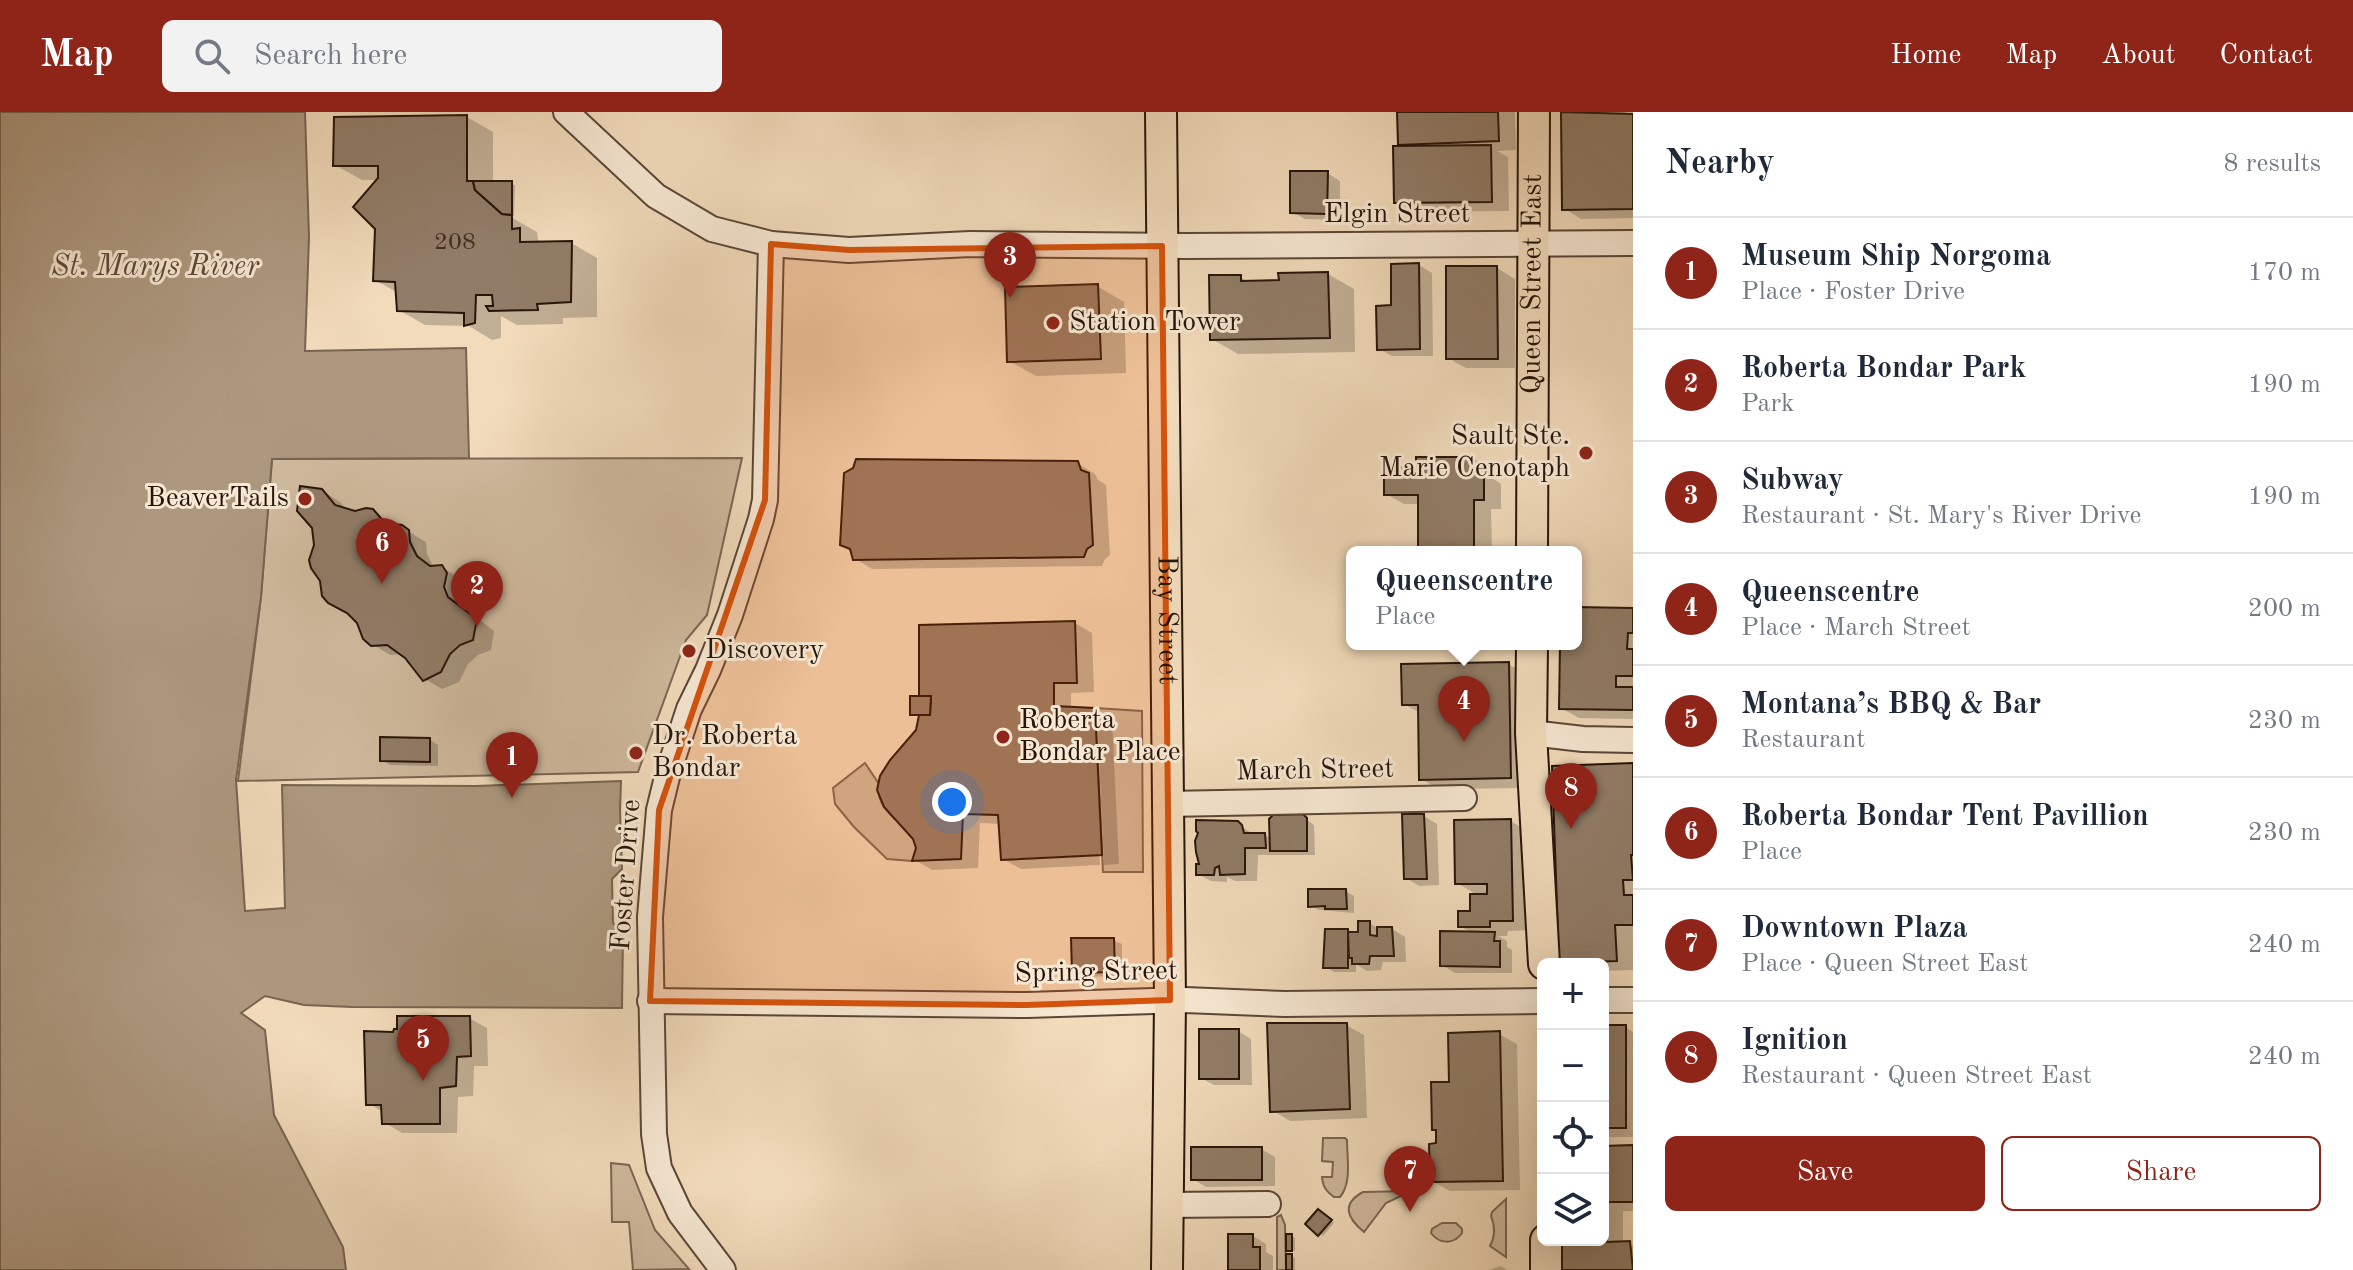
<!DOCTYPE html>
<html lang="en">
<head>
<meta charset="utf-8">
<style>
	body { margin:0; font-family:"Old Standard TT",serif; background:#f2f2f3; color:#1f2937 }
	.controls { position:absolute; right:24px; bottom:24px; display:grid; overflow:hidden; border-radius:12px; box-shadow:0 8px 32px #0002 }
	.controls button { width:72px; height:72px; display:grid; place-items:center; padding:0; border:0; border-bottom:2px solid #e0e1e3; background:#fff; color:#1f2937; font:40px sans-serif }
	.you { position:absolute; left:952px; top:690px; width:28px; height:28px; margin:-20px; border:6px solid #fff; border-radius:50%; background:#1a73e8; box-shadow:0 0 0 12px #1a73e833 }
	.badge { display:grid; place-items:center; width:52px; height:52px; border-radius:50%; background:#8f2418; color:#fff; font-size:26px; font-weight:700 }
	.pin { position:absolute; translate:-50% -66px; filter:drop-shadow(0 2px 4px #0008) }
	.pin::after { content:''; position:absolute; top:42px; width:28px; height:24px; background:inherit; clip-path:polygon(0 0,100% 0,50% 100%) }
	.popup { position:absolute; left:1346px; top:434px; width:236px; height:104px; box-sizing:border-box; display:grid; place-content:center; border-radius:12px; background:#fff; filter:drop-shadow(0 2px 6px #0005); font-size:26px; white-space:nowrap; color:#747a83 }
	.popup b { font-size:30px; color:#1f2937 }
	.popup::after { content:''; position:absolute; left:50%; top:100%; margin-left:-16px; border:16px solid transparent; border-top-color:#fff }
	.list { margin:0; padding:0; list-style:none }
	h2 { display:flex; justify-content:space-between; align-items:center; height:104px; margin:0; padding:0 32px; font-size:34px }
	h2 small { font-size:26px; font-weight:400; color:#747a83 }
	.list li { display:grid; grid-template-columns:52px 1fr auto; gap:24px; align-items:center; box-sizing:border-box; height:112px; padding:0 32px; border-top:2px solid #e0e1e3 }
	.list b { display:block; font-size:30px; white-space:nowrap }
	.list p { margin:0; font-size:26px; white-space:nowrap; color:#747a83 }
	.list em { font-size:26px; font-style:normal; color:#747a83 }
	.actions { display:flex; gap:16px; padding:24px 32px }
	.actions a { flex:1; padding:18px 0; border:2px solid #8f2418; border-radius:12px; text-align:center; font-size:28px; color:#8f2418 }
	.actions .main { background:#8f2418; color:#fff }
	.icon { flex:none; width:44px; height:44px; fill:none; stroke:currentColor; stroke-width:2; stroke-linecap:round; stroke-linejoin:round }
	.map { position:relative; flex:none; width:1633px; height:1158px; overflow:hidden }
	header { display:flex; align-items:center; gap:48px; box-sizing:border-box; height:112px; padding:0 40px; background:#8f2418; color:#fff }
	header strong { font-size:38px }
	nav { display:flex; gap:44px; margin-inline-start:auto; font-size:28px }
	.search { width:560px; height:72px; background:#f2f2f3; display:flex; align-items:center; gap:20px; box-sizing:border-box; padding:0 28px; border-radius:12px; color:#747a83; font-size:30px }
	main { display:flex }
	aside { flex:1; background:#fff }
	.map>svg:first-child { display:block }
	.green { fill:#cfb99d; stroke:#7b6754; stroke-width:2 }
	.water { fill:#ad987f; stroke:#776451; stroke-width:2 }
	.shadow { fill:#0003 }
	.building { fill:#917c67; stroke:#27150b; stroke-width:2 }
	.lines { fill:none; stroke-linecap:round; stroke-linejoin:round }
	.minor-casing { stroke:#5a4637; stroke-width:28 }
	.major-casing { stroke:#27150b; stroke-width:34 }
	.minor { stroke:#f7e8d3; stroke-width:24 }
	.major { stroke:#f2dbbb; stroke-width:30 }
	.marked { fill:#d5520c; fill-opacity:0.2; stroke:#d5520c; stroke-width:6; stroke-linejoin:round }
	.poi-dot { fill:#8f2418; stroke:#f7e8d3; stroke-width:3 }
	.labels { text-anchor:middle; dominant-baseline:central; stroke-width:6; stroke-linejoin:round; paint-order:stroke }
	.number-label { font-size:24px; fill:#422f22 }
	.street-label { font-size:28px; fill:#27150b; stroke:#f7e8d3 }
	.poi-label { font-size:28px; fill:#27150b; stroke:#f7e8d3; text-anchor:start }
	.water-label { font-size:30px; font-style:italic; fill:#5d4939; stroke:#f7e8d3 }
</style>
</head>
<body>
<header>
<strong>Map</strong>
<div class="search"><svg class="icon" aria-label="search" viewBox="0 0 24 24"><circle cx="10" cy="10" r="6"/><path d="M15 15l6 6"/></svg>Search here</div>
<nav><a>Home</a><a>Map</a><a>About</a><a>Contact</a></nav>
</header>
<main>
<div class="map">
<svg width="1633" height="1158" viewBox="0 0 1633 1158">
	<rect width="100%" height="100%" fill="#f2dbbb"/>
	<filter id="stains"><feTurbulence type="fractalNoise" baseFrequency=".0025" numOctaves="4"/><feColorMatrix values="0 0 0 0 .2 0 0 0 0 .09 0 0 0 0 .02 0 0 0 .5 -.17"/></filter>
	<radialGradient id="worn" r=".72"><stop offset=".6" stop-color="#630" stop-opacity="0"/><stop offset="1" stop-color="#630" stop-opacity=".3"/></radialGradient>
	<g class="green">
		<polygon points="742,346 707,503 686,528 638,660 238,669 261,485 272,347"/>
		<polygon points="1095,596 1142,599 1143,760 1103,760"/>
		<path d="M865,651L879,672C873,703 917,715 916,736C916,741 914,745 912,749L887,747L854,715L835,692L833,676Z"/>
		<path d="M1323,1026H1345L1347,1028C1347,1046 1352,1071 1340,1085H1334C1326,1079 1323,1075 1322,1065H1332L1333,1050L1322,1049Z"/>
		<polygon points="611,1051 629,1053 655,1118 689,1157 633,1158 629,1110 612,1110"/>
		<path d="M1411,1079L1386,1091L1364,1120C1347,1106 1341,1092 1363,1080Z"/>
		<path d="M1506,1087V1145L1490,1134C1495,1125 1495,1114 1491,1104L1492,1100Z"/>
		<polygon points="1281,1103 1285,1113 1286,1158 1277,1158 1277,1105"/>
		<path d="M1442,1111H1456L1462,1117V1121C1454,1133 1439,1132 1431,1121L1432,1117Z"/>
	</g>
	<polygon class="water" points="0,0 305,0 309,125 305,239 466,236 469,346 272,347 261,485 236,668 245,799 285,796 282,673 476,674 621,669 620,698 622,757 612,767 613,811 623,821 622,896 352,895 304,893 265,884 241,901 265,918 274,1003 343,1135 346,1158 0,1158"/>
	<g class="shadow">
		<polygon points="1399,0 1515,0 1516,38 1497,39 1508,45 1509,99 1413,100 1396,90 1400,36"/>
		<polygon points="1563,0 1625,0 1625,4 1633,4 1633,106 1581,107 1564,96"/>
		<polygon points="467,5 493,20 493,71 515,73 514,104 509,104 537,120 538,128 543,131 571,131 597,146 597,205 563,206 563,212 517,213 501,204 501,226 492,228 469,214 425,213 399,198 398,181 375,168 379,68 362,68 335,53"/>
		<polygon points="1327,61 1340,69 1340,108 1305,107 1292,100"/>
		<polygon points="1419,153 1432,161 1433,244 1392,244 1379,237"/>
		<polygon points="1497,156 1515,167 1515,256 1466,256 1448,246"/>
		<polygon points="1328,162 1354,177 1355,240 1238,242 1212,227 1240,165 1250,171 1281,170"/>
		<polygon points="1097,174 1124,190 1126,261 1036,264 1009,249"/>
		<polygon points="1474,347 1492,357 1492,366 1501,372 1501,397 1491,397 1492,440 1420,440 1420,392 1404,392 1386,382 1418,357"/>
		<polygon points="1077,351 1095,362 1098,368 1106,373 1110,443 1105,447 1102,454 872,457 854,446"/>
		<polygon points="322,379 340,390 348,399 355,401 372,399 395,414 401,415 426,430 427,442 434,456 441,455 460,466 464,472 461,486 465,497 494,519 491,538 478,543 468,552 459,570 442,577 425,567 404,542 390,543 372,532 316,434"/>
		<polygon points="1576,497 1633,498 1633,607 1579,606 1561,596 1562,532 1576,532"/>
		<polygon points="1075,511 1092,521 1094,580 1071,581 1071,597 1094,598 1112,608 1119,752 1104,753 1097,604 1093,604 1100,753 1021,757 1003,747 1001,712 980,711 978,756 932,758 915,748 918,737 918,619 921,604 912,602 921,586"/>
		<polygon points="1508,552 1526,562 1528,676 1439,677 1421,667 1420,601 1404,592"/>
		<polygon points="430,628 438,633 438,654 390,653 382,648"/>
		<polygon points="1633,653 1633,858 1603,859 1603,852 1565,852 1561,849"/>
		<polygon points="1302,704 1314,713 1315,743 1258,743 1257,769 1235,769 1227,765 1227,770 1211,769 1198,762 1233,710 1255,723 1264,723 1272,727"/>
		<polygon points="1424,704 1437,712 1439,773 1419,774 1406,766"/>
		<polygon points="1511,709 1528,720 1530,818 1508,819 1507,824 1498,824 1507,829 1507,835 1512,838 1512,861 1455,861 1442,853 1473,822 1460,814 1473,801 1479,784 1457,771"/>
		<polygon points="1345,779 1354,784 1354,801 1319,798 1310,793"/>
		<polygon points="1369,811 1379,817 1392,817 1405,825 1406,850 1383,850 1381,858 1367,859 1356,852 1356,860 1334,860 1326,855 1347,819 1352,822 1360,821"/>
		<polygon points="1113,828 1122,832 1122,864 1082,865 1074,860"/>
		<polygon points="469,906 487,916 488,954 474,954 473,984 458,985 457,1021 402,1021 384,1010 383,1000 368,991 395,922 400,919"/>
		<polygon points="1346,913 1364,923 1367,1006 1290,1009 1272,998"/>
		<polygon points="1603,915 1625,915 1633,920 1633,1025 1603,1025"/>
		<polygon points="1238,919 1251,927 1252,973 1214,973 1201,966"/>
		<polygon points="1499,922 1517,932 1520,1078 1450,1079 1432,1069 1438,1033 1438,1020 1434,1017 1451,972"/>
		<polygon points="1633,1035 1633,1099 1623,1099 1623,1132 1633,1134 1633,1158 1564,1134 1564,1128 1603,1128 1603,1036"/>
		<polygon points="1261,1037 1275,1045 1275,1074 1206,1075 1193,1067"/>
		<polygon points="1322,1101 1334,1111 1323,1124 1320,1122"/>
		<polygon points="1253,1124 1266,1132 1266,1140 1273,1144 1273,1158 1230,1158"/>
		<polygon points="1292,1124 1295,1126 1295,1139 1288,1137"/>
		<polygon points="1292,1144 1295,1146 1295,1158 1289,1158"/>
		<polygon points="1501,1154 1507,1158 1489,1158"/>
	</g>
	<g class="building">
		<polygon points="1397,0 1498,0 1499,29 1398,33"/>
		<polygon points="1561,0 1633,2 1633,97 1562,98"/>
		<polygon points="467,3 467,69 473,69 475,78 502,102 512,103 512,117 520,116 520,130 572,129 571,190 537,192 538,198 489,199 486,194 493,194 492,183 476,183 475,211 464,214 464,201 397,199 395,170 373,169 375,117 353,95 378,66 378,54 333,54 334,5"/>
		<polygon points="1491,33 1492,90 1394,91 1393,34"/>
		<polygon points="1290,59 1328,59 1327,102 1290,101"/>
		<polygon points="473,69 512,69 512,103 502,102 475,78"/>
		<polygon points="1419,151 1420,237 1377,238 1376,194 1391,193 1391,152"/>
		<polygon points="1446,154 1497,154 1498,247 1446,247"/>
		<polygon points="1328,160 1330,226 1210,228 1209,163 1241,163 1241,169 1279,168 1278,161"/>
		<polygon points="1098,172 1101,247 1007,250 1005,175"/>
		<polygon points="1416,345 1474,345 1475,359 1484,359 1484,388 1474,388 1474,440 1418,440 1418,383 1384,383 1384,355 1416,355"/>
		<polygon points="856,347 1078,349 1081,358 1089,361 1093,433 1087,437 1084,445 853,448 850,437 840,433 844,361 853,356"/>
		<polygon points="300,374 322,377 335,393 355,399 366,396 373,397 385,411 402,413 409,418 410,430 417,444 430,454 442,453 447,461 444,475 448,485 477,507 473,528 460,533 450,542 441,560 423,569 405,546 387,533 371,534 363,527 357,511 347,501 328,491 322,484 320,469 311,456 309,448 314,433 312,416 297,399"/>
		<polygon points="1576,495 1633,496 1633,521 1628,521 1627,537 1633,537 1633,564 1616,564 1616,575 1633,575 1633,598 1559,597 1560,532 1576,532"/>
		<polygon points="1075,509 1077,571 1054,571 1054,594 1095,596 1102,743 1001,748 998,703 963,702 961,747 912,749 916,736 913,727 884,695 877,678 880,664 890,648 916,618 919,603 930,603 931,584 919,585 919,513"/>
		<polygon points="1509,550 1511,666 1419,668 1418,593 1402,593 1401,552"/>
		<polygon points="910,584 931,584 930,603 910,603"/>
		<polygon points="380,625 430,626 430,650 380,649"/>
		<polygon points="1633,651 1633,743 1631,743 1633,768 1623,768 1624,783 1633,783 1633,813 1615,813 1617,849 1559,851 1552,654"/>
		<polygon points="1303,702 1307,706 1307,739 1270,739 1269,707 1273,703"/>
		<polygon points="1402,702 1424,702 1427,767 1404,767"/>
		<polygon points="1511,707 1513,809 1490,809 1490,815 1458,815 1458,799 1470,799 1470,782 1487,782 1487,772 1455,772 1454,708"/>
		<polygon points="1196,708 1238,709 1242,713 1244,721 1265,721 1266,736 1245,736 1245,762 1220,763 1219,754 1215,756 1214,763 1196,763 1196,752 1199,752 1196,740 1195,729 1198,721 1196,719"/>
		<polygon points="1308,777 1346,777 1347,797 1325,797 1325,794 1308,795"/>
		<polygon points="1358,809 1370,809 1370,823 1377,824 1377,815 1392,815 1394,844 1370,844 1369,852 1352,852 1352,846 1349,846 1348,820 1358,820"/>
		<polygon points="1325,817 1348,817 1348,856 1323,856"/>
		<polygon points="1440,819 1495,820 1494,829 1500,829 1500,855 1440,854"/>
		<polygon points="1071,826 1114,826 1115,860 1072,861"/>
		<polygon points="397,904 470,904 471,944 457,945 456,974 440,976 440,1012 382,1012 381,993 366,993 364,919 393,920 394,917 397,917"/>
		<polygon points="1267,911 1347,911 1350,997 1270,1000"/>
		<rect x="1603" y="913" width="23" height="103"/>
		<rect x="1199" y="917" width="40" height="50"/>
		<polygon points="1500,919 1503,1069 1430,1070 1429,1032 1436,1031 1436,1018 1432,1018 1431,970 1449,970 1448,921"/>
		<polygon points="1633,1033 1633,1090 1606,1090 1607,1130 1562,1132 1562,1128 1603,1128 1603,1034"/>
		<rect x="1191" y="1035" width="71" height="33"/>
		<polygon points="1318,1097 1332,1108 1318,1124 1305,1112"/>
		<polygon points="1228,1122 1253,1122 1253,1135 1260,1135 1260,1158 1228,1158"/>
		<rect x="1286" y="1122" width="6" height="17"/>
		<polygon points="1630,1129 1633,1158 1558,1158 1557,1132"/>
		<rect x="1286" y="1142" width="6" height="16"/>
	</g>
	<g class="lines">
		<g class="minor-casing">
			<g id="minor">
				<polyline points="566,0 656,84 712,117 771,132 849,138 970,132 1187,134 1633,131"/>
				<polyline points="1531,621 1583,627 1633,628"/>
				<polyline points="1167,692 1464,686"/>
				<polyline points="1603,888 1633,888"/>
				<polyline points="650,889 1027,893 1185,888 1285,892 1543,889"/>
				<polyline points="1168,1093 1268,1092"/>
				<polyline points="723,1158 680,1101 659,1056 654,1022 650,805 659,698 668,661 689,597 708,558 730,503 761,407 765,388 771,132"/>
			</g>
		</g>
		<g class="major-casing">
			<g id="major">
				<path id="s1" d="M1161,0L1170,888L1167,1158"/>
				<path id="s2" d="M1532,440L1534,0"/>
				<polyline points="1532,532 1531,621 1544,852"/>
				<polyline points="1546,1158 1546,1128"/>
			</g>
		</g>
		<use href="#minor" class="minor"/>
		<use href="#major" class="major"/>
	</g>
	<path class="marked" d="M771,132L849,138L1162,134L1170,888L1027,893L650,889L659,698L765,388Z"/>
	<g class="poi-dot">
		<circle cx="1053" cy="211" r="8"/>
		<circle cx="1586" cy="341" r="8"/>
		<circle cx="305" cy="387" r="8"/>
		<circle cx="689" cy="539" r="8"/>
		<circle cx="1003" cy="625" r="8"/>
		<circle cx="636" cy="641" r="8"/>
	</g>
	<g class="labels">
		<g class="number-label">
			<text x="455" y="131">208</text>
		</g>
		<g class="street-label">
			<text x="1397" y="103">Elgin Street</text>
			<text stroke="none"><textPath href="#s2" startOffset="268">Queen Street East</textPath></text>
			<text stroke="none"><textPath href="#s1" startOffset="508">Bay Street</textPath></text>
			<text transform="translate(1315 659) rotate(-1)">March Street</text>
			<text transform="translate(627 763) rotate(-86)">Foster Drive</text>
			<text transform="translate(1096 861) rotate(-1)">Spring Street</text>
		</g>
		<g class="poi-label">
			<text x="1069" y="211">Station Tower</text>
			<text x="1570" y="325" text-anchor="end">Sault Ste.<tspan x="1570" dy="32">Marie Cenotaph</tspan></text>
			<text x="289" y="387" text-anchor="end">BeaverTails</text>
			<text x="705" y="539">Discovery</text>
			<text x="1019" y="609">Roberta<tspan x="1019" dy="32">Bondar Place</tspan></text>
			<text x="652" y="625">Dr. Roberta<tspan x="652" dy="32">Bondar</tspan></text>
		</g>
		<g class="water-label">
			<text x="155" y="155">St. Marys River</text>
		</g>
	</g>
	<rect width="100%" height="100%" filter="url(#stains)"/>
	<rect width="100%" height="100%" fill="url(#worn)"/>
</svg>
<div class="controls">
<button>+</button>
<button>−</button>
<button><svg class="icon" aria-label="locate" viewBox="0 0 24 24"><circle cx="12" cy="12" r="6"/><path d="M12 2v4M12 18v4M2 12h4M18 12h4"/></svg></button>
<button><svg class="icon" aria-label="layers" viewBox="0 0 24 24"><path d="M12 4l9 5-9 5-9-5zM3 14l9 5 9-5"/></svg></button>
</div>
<div class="you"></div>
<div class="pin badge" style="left:512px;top:686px">1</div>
<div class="pin badge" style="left:477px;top:515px">2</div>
<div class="pin badge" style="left:1010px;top:186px">3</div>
<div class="pin badge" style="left:1464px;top:630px">4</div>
<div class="popup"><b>Queenscentre</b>Place</div>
<div class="pin badge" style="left:423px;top:969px">5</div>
<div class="pin badge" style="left:382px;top:472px">6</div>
<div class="pin badge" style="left:1410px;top:1100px">7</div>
<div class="pin badge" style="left:1571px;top:717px">8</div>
</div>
<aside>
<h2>Nearby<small>8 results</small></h2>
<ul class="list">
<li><span class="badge">1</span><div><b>Museum Ship Norgoma</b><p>Place · Foster Drive</p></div><em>170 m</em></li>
<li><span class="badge">2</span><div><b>Roberta Bondar Park</b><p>Park</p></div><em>190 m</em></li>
<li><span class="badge">3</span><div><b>Subway</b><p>Restaurant · St. Mary's River Drive</p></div><em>190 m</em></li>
<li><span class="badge">4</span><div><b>Queenscentre</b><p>Place · March Street</p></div><em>200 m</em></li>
<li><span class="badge">5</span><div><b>Montana’s BBQ &amp; Bar</b><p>Restaurant</p></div><em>230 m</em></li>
<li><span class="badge">6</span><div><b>Roberta Bondar Tent Pavillion</b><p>Place</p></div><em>230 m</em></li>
<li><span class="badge">7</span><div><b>Downtown Plaza</b><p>Place · Queen Street East</p></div><em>240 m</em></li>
<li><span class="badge">8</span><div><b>Ignition</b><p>Restaurant · Queen Street East</p></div><em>240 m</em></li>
</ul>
<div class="actions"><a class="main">Save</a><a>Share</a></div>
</aside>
</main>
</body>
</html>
